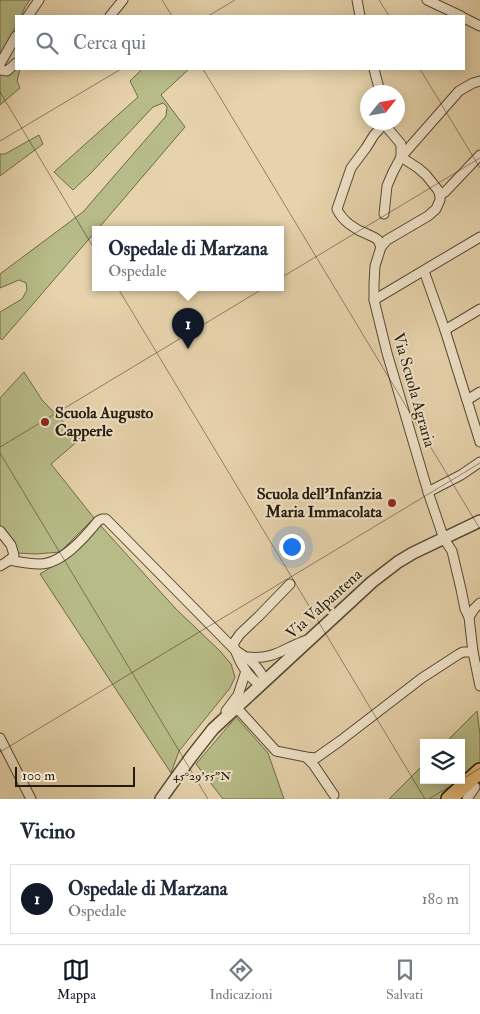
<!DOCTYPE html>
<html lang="it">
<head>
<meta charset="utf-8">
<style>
	body { margin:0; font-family:"IM FELL Double Pica",serif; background:#f2f2f3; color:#1f2937 }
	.controls { position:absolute; right:15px; bottom:15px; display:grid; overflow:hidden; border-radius:0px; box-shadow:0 2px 12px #0003 }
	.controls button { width:45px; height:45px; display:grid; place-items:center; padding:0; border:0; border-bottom:1px solid #e0e1e3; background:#fff; color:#1f2937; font:25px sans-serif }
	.compass { position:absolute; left:360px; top:85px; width:45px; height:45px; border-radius:50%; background:#fff; box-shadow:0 2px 12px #0003; rotate:59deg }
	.scale { position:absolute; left:15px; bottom:12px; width:120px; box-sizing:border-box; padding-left:5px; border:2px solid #251b0d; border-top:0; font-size:14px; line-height:18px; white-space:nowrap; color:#251b0d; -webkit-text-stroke:4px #efe2c8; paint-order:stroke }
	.you { position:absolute; left:291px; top:546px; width:18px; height:18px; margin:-12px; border:4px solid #fff; border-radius:50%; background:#1a73e8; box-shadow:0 0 0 8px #1a73e833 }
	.badge { display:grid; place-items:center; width:32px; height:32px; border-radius:50%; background:#111827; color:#fff; font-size:16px; font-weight:700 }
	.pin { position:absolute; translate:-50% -41px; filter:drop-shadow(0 1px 2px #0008) }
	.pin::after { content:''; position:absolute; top:26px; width:18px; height:15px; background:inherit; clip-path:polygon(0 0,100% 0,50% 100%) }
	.popup { position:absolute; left:92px; top:226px; width:192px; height:65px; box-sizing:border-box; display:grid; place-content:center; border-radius:0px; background:#fff; filter:drop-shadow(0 1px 4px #0005); font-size:16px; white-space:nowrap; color:#747a83 }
	.popup b { font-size:19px; color:#1f2937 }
	.popup::after { content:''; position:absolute; left:50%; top:100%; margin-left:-10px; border:10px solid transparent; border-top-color:#fff }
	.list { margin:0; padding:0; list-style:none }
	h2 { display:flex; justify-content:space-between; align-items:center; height:65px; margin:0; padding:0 20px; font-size:21px }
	h2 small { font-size:16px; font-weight:400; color:#747a83 }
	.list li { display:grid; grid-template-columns:32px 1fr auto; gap:15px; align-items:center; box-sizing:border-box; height:70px; margin:0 10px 10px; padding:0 10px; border:1px solid #e0e1e3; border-radius:0px }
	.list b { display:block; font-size:19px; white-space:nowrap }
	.list p { margin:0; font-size:16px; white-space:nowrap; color:#747a83 }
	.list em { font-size:16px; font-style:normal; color:#747a83 }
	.icon { flex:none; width:28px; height:28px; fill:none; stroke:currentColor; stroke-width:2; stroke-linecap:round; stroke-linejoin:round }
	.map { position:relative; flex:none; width:480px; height:799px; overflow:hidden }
	.search { position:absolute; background:#fff; box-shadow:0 2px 12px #0003; left:15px; right:15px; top:15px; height:55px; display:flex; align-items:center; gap:12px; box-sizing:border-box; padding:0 18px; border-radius:0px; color:#747a83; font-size:19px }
	.sheet { height:145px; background:#fff }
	nav { display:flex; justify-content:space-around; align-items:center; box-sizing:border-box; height:70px; border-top:1px solid #e0e1e3; background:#fff; font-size:14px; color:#747a83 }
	nav a { display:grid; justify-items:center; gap:2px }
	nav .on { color:#111827 }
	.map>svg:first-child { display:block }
	.green { fill:#b7bb87; stroke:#6e6b4a }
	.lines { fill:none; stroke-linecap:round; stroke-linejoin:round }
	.minor-casing { stroke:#554934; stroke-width:11 }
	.tertiary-casing { stroke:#554934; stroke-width:14 }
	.trunk-casing { stroke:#251b0d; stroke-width:18 }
	.minor { stroke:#efe2c8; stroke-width:9 }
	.tertiary { stroke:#efe2c8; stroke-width:11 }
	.trunk { stroke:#e3b976; stroke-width:15 }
	.ticks { fill:none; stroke:#251b0d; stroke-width:1; stroke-opacity:0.45 }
	.poi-dot { fill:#8f2418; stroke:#efe2c8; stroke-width:2 }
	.labels { text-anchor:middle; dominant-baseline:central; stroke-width:4; stroke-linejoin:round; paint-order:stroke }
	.street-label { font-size:16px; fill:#251b0d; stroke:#efe2c8 }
	.poi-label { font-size:16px; font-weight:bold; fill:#251b0d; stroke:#efe2c8; text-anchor:start }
	.ticks-label { font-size:12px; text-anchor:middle; fill:#251b0d; stroke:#efe2c8; stroke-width:4; stroke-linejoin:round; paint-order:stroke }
</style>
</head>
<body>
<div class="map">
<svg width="480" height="799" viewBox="0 0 480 799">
	<rect width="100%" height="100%" fill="#e6d2ab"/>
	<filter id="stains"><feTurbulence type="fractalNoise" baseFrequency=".004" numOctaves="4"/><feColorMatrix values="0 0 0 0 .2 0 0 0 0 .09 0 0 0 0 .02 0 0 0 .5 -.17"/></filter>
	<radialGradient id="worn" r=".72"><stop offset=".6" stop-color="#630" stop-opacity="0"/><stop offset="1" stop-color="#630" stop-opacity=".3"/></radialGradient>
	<g class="green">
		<polygon points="0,0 30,0 25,7 21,16 16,16 16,26 0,56"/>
		<polygon points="16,66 16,69 20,69 17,81 20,88 0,105 0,73"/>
		<polygon points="142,69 189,69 161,95 185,127 97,230 96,230 95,232 2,340 0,338 0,312 22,299 27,290 26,283 19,280 0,288 0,274 83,212 166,116 167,107 163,103 153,107 91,173 73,190 54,172 138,97 130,81"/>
		<polygon points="39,135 43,144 0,176 0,154 5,154"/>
		<polygon points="24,372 42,400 80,439 51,464 94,518 60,552 36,554 18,553 0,529 0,398"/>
		<polygon points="100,525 176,609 220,651 231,664 235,677 230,688 179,751 171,773 40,574 66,558"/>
		<polygon points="477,711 480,735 480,763 442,799 389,799 424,764 424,780 461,780 461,743 445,743"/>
		<polygon points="236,717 268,753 284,799 223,799 196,764"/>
	</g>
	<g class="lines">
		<g class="minor-casing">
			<g id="minor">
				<polyline points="357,0 360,16"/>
				<polyline points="427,0 461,16"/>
				<polyline points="28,16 39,0"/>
				<polyline points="110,16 123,0"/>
				<polyline points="464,18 480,26"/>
				<polyline points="0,64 16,36"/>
				<polyline points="374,69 380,92"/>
				<polyline points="0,70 7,71 16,63"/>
				<polyline points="384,124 401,144 401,157"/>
				<polyline points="401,157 418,168 426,175 438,190 440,195 440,200 436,209 428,216 387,240 381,247 375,266 374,284 374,300 387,353 428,492 444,539 452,551 461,589 465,609 469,617 473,652 480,686"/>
				<polyline points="440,195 445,192 480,155"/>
				<polyline points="384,214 387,186 393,172 401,157 459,91 473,83 480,81"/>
				<path d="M381,247C380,246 379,241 378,240C375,237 371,236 367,234C356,230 342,221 337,209L351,168L366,148L374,135L384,124"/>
				<polyline points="424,271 445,330 480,442"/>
				<polyline points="374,300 480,237"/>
				<polyline points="445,330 480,309"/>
				<polyline points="467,400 480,392"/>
				<polyline points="428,492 461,475 480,462"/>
				<polyline points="0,531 11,545 14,555 10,560 0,566"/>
				<path d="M9,560C19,562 30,564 40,564C62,564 85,537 98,521L102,519H106L235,650C249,659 259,666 265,681"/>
				<polyline points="469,617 474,609 480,603"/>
				<path d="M247,657C275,660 283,648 307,640"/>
				<path d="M261,685C246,677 238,659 233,644L240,634L259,616L290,584"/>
				<polyline points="236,707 276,751 306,757 316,758 340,741 422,678 459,654 463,652 473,652"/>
				<polyline points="226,711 238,695 246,671"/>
				<polyline points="0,738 31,799"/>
				<polyline points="306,757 313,764 334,795"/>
				<polyline points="467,799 475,787"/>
			</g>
		</g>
		<g class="tertiary-casing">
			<polyline id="tertiary" points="161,799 191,757 213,729 372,582 398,562 413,553 480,521"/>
		</g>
		<g class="trunk-casing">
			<polyline id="trunk" points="449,799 480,771"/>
		</g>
		<use href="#minor" class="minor"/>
		<use href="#tertiary" class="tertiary"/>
		<use href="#trunk" class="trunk"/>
	</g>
	<path class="ticks" d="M162,0L172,16M379,0L389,16M208,16L235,0M203,69L480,529M420,69L480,168M0,92L425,799M0,141L121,69M0,447L480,158M0,453L208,799M0,752L480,463M461,780L480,768M429,799L460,780"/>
	<g class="poi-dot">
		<circle cx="45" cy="422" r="5"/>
		<circle cx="392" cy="503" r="5"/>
	</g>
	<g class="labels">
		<g class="street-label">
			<text transform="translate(414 390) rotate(74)">Via Scuola Agraria</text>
			<text transform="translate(324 604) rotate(-42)">Via Valpantena</text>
		</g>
		<g class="poi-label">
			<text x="55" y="413">Scuola Augusto<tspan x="55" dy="18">Capperle</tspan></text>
			<text x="382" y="494" text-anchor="end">Scuola dell'Infanzia<tspan x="382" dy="18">Maria Immacolata</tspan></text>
		</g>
	</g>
	<g class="ticks-label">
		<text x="202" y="780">45°29'55"N</text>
	</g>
	<rect width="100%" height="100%" filter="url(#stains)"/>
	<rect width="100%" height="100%" fill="url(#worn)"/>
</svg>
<div class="controls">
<button><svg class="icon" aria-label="layers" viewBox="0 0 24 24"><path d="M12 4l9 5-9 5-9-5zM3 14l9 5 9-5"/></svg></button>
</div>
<svg class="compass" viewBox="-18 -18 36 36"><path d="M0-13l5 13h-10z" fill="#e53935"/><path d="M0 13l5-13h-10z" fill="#747a83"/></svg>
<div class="scale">100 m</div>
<div class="you"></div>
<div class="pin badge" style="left:188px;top:349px">1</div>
<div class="popup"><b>Ospedale di Marzana</b>Ospedale</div>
<div class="search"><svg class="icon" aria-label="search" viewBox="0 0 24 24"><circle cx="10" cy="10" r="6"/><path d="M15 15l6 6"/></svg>Cerca qui</div>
</div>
<section class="sheet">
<h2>Vicino<small></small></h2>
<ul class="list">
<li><span class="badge">1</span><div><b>Ospedale di Marzana</b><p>Ospedale</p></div><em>180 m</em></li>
</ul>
</section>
<nav>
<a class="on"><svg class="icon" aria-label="map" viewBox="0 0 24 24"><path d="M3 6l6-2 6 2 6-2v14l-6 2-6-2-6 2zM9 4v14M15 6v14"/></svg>Mappa</a>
<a><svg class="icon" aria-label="directions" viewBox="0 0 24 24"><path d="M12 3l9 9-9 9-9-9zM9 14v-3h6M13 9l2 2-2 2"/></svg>Indicazioni</a>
<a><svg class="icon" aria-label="saved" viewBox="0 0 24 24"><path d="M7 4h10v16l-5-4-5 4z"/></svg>Salvati</a>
</nav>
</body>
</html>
